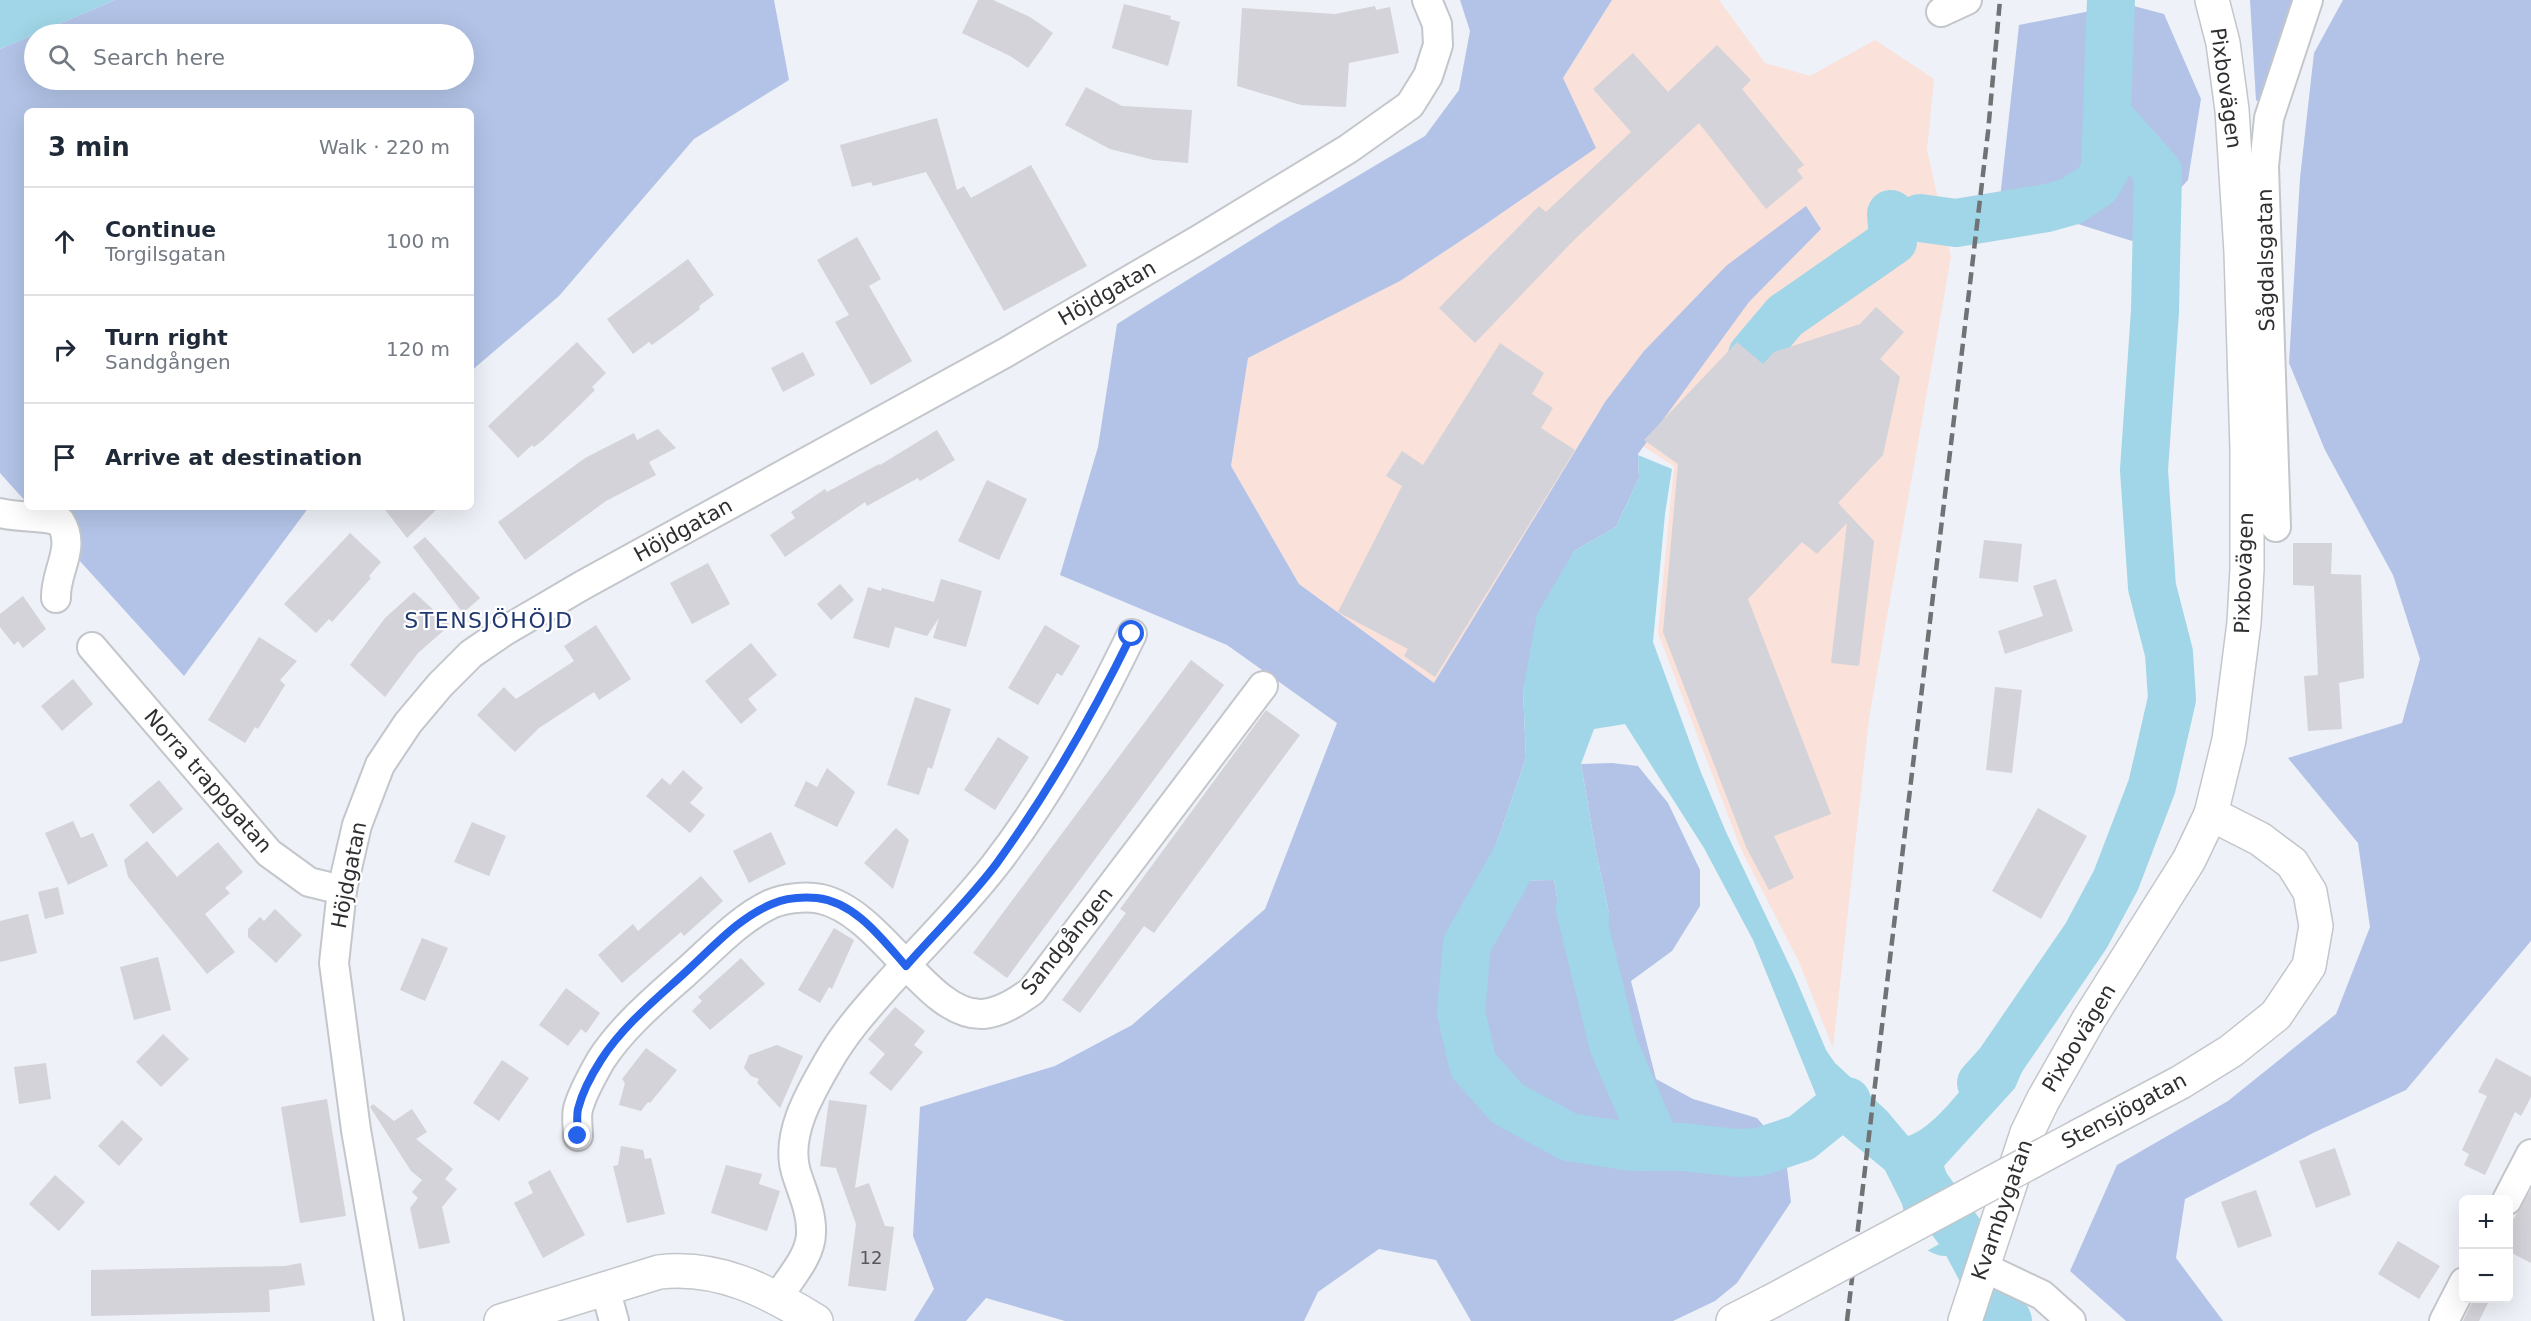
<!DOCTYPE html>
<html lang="en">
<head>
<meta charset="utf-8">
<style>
	body { margin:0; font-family:"DejaVu Sans",sans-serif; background:#f6f6f7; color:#1f2937 }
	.controls { position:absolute; right:18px; bottom:18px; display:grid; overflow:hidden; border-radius:9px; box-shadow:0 6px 24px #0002 }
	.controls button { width:54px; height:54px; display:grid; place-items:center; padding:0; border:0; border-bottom:2px solid #e0e1e3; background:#fff; color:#1f2937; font:30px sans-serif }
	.stop { position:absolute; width:18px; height:18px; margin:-14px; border:4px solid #2563eb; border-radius:50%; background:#fff }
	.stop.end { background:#2563eb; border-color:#fff; box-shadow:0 2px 6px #0008 }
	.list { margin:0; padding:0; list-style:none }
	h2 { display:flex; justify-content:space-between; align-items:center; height:78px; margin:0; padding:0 24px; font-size:26px }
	h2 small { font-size:20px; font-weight:400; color:#747a83 }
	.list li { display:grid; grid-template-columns:39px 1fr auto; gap:18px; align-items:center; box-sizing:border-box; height:108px; padding:0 24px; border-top:2px solid #e0e1e3 }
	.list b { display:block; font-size:22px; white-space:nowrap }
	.list p { margin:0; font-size:20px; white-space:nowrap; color:#747a83 }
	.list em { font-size:20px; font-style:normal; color:#747a83 }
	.icon { flex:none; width:33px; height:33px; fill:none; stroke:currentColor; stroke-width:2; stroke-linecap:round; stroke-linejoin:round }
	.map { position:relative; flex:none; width:2531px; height:1321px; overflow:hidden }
	.search { position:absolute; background:#fff; box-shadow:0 6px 24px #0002; left:24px; top:24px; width:450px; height:66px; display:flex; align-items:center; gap:15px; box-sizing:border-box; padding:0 21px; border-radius:33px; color:#747a83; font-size:22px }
	.panel { position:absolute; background:#fff; box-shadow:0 6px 24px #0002; left:24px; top:108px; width:450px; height:402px; border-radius:9px }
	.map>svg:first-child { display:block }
	.industrial { fill:#fae1d9 }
	.green { fill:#b2c3e7; fill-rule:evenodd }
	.water { fill:#a0d6e7 }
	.pier { fill:#eef1f7 }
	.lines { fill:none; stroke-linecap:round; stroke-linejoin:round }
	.river { stroke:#a0d6e7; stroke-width:48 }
	.building { fill:#d3d3d9 }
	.street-casing { stroke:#c3c6cb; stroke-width:32 }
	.secondary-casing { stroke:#c3c6cb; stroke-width:36 }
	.street { stroke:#fff; stroke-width:28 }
	.secondary { stroke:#fff; stroke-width:33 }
	.rail { stroke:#707275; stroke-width:4.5; stroke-dasharray:12 6; stroke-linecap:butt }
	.secondary-bridge-casing { stroke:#c3c6cb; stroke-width:36; stroke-linecap:butt }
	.secondary-bridge { stroke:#fff; stroke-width:33 }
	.route { stroke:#2563eb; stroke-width:8 }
	.labels { text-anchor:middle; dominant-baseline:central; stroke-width:4.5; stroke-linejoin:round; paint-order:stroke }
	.number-label { font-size:18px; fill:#57585b }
	.street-label { font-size:21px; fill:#2e2f31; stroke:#fff }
	.neighbourhood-label { font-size:22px; letter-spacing:1.5px; fill:#20386f; stroke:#fff }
</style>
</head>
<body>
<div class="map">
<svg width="2531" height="1321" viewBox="0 0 2531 1321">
	<rect width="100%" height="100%" fill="#eef1f7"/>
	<polygon class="industrial" points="1612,0 1719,0 1765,63 1810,76 1875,40 1934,79 1927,150 1951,257 1869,718 1833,1048 1799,962 1741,849 1658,633 1674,466 1638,443 1749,302 1821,229 1605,402 1434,683 1299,584 1231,466 1248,358 1400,281 1483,226 1595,148 1563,78"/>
	<g class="green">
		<path d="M115,0H774L789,80L694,139L559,296L471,371V111H27V503L0,473V49ZM34,34H464V80H34Z"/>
		<polygon points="1460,0 1612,0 1563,78 1596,148 1483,226 1400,281 1248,358 1231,466 1299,584 1434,683 1605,402 1644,351 1726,266 1806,206 1821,229 1749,302 1638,454 1639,478 1616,527 1574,551 1523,690 1526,758 1493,854 1498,881 1554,880 1564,938 1609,913 1595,847 1581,764 1612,763 1638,766 1668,803 1700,870 1700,906 1672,951 1631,981 1656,1079 1693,1099 1757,1118 1785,1151 1791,1202 1737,1283 1715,1301 1673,1321 1471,1321 1436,1260 1379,1249 1318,1292 1304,1321 1065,1321 986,1298 966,1321 914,1321 934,1289 913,1236 920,1107 1055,1066 1132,1025 1265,909 1337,723 1227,645 1060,575 1098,447 1117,324 1280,222 1425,136 1459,90 1470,31"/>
		<polygon points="2250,0 2297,0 2260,103 2256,100"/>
		<polygon points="2343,0 2531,0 2531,941 2406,1090 2315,1132 2185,1199 2176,1258 2223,1321 2126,1321 2070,1271 2117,1165 2228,1101 2336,1014 2370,927 2358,843 2288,758 2402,723 2420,659 2393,575 2325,450 2289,363 2300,178 2314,53"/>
		<polygon points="2126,4 2164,14 2201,99 2188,180 2132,241 2062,219 1997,226 2019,25"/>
		<polygon points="31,507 309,507 184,676"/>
	</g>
	<g class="water">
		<polygon points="0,0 115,0 0,49"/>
		<path d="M1638,455L1672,469L1665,514L1653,642L1700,770L1726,832L1795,977L1826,1050L1835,1063L1887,1111L1908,1136C1941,1126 1984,1059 2003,1030L2040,1029L2015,1088L1944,1166L1967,1236L1963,1252C1939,1262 1930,1252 1911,1239L1902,1204L1885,1170L1834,1128L1816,1095L1753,940L1704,848L1625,724L1594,729L1581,764L1595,847L1609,913L1607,972L1582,974L1564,938L1554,880L1498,881L1493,854L1526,758L1523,690L1537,614L1574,551L1616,527L1639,478Z"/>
	</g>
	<polygon class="pier" points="1953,1186 1968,1228 1925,1252 1908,1241"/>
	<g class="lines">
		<g class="river">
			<polyline points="1920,218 1956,223 2047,208 2072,201 2097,184 2105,170 2111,0"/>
			<polyline points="1752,355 1785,316 1893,241 1891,214"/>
			<polyline points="1535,824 1467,944 1461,1012 1473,1065 1508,1104 1569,1137 1632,1147 1683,1147 1737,1153 1759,1152 1801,1138 1847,1101"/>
			<polyline points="1580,909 1613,1044 1657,1147"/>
			<polyline points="1981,1083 1999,1063 2086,936 2116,880 2152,786 2172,699 2169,653 2152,587 2144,470 2155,311 2158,172 2108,116"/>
			<polyline points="1927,1187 1964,1238 2008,1321"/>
		</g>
	</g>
	<g class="building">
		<polygon points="978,0 993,0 1030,17 1053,33 1028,68 1010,56 962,33"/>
		<polygon points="1124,4 1171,16 1170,19 1180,22 1168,66 1112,48"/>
		<polygon points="1375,6 1376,10 1390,7 1399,53 1349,63 1346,107 1301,105 1237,86 1242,8 1335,14"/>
		<polygon points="1717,45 1751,80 1742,89 1804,165 1797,170 1803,178 1766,209 1699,123 1574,240 1475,343 1439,308 1539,206 1546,212 1631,132 1593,89 1633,53 1668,92"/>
		<polygon points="1086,87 1122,106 1192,110 1188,163 1154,160 1110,149 1065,125"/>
		<polygon points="937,118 957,190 964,186 971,198 1031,165 1087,266 1004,311 926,172 873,186 871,182 852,187 840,145"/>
		<polygon points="857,237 881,279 869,286 912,361 871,385 835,322 849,315 817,260"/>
		<polygon points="688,259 714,295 699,306 700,309 682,323 652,345 649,342 633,354 607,319"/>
		<polygon points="1876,307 1904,332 1880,359 1900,377 1883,455 1838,503 1874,541 1859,666 1831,663 1847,523 1817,554 1802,542 1748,599 1831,814 1774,836 1794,878 1769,890 1746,847 1663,632 1678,464 1644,440 1737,342 1763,364 1774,352 1860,324"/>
		<polygon points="577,342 606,373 592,387 595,390 579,406 542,441 534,447 532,445 518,458 488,426"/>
		<polygon points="1500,343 1544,373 1532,394 1553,408 1541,428 1575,450 1435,677 1404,656 1408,649 1338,612 1402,486 1386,476 1402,451 1423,465"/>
		<polygon points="803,352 815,375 783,392 771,368"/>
		<polygon points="658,429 676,448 649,462 656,475 606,501 525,560 498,522 585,458 634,433 637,440"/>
		<polygon points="937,430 955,460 920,481 918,478 867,506 865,502 785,557 770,535 795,518 791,512 825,489 827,492 879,464 880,465"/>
		<polygon points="987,480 1027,499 999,560 958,541"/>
		<polygon points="383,507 439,507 407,538"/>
		<polygon points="350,533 381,562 369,576 371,578 332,622 329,619 316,633 284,604"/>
		<polygon points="425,537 480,598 463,613 413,547"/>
		<polygon points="1984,540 2022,544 2018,582 1979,578"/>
		<polygon points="2293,543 2332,543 2331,574 2361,575 2364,678 2339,683 2342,729 2308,731 2304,676 2318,675 2314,586 2293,585"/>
		<polygon points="708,563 730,604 692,624 670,583"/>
		<polygon points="941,579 982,591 966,647 933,638 939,618 927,636 895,627 889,648 853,638 868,587 881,591 882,588 934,602"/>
		<polygon points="2056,579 2073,631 2005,654 1998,631 2043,616 2033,586"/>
		<polygon points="840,584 854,600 831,620 817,604"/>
		<polygon points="414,592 450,625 418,653 385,697 350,665 385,618"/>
		<polygon points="23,596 46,629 23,648 18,641 14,645 0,627 0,614"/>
		<polygon points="596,625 631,679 599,700 594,692 539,728 515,752 477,715 504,687 516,699 574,661 564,646"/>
		<polygon points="1045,625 1080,646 1062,676 1057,673 1038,705 1008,688"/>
		<polygon points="259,637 297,661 280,680 285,685 258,729 255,727 245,743 208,720"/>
		<polygon points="751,643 777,675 748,699 757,710 741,724 705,681"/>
		<polygon points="1191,660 1224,685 1007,978 973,953"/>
		<polygon points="73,679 93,704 62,731 41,706"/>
		<polygon points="1995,687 2022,690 2012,773 1986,770"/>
		<polygon points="915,697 951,709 932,769 928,767 919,795 887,785"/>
		<polygon points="1266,710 1300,735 1154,933 1144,926 1080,1013 1062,1000 1126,913 1120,909"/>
		<polygon points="998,737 1029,757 995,810 964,790"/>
		<polygon points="827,768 855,792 837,827 794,806 806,781 817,787"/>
		<polygon points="683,770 703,788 690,803 705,815 690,833 646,796 662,778 670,785"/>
		<polygon points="159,780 183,809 153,834 129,805"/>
		<polygon points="2038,808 2087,836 2041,919 1992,891"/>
		<polygon points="73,821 81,838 93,833 108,866 68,885 45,833"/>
		<polygon points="472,822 506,836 489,876 454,862"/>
		<polygon points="896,828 909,840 893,889 864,863"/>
		<polygon points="771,832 786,864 749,883 733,851"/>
		<polygon points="147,841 177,877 218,842 243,872 225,888 230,893 205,914 235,952 207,974 128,877 124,860"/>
		<polygon points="701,876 723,901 684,936 681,932 622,983 598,955 633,924 638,931"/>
		<polygon points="58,887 64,914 45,919 38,892"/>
		<polygon points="275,909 302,935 276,963 248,937 248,929 260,917 264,921"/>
		<polygon points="28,914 37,953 0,962 0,921"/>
		<polygon points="834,928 854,940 832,989 829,987 820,1003 798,990"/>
		<polygon points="422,938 448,948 425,1001 400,990"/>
		<polygon points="158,957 171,1010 134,1020 120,967"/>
		<polygon points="741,958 765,984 710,1030 692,1011 702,1001 698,997"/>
		<polygon points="566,988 600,1013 586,1033 581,1029 568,1046 539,1025"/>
		<polygon points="895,1007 925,1031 914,1045 923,1052 891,1091 869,1073 885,1054 868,1039"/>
		<polygon points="163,1034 189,1059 161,1087 136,1062"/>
		<polygon points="777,1045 803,1056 780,1108 757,1083 759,1079 751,1076 744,1068 749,1055"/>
		<polygon points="646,1048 677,1070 650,1103 648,1102 641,1111 619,1105 625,1083 622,1079"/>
		<polygon points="2496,1058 2531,1077 2531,1097 2521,1116 2515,1112 2485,1175 2464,1165 2469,1154 2462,1150 2487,1096 2478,1092"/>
		<polygon points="502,1060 529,1078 499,1121 473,1103"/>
		<polygon points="46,1063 51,1099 19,1104 14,1067"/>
		<polygon points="327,1099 346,1216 300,1223 281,1107"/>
		<polygon points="829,1100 867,1105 855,1188 869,1183 885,1226 894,1227 886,1291 848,1286 856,1224 836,1168 820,1166"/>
		<polygon points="373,1104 394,1121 412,1109 427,1132 416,1139 453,1169 445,1179 457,1189 442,1207 450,1243 419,1249 410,1208 418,1198 412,1192 422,1180 411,1171 370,1107"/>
		<polygon points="122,1120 143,1139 119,1166 98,1146"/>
		<polygon points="621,1146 643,1150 645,1159 651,1158 665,1214 627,1223 613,1166 618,1165"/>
		<polygon points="2335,1148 2351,1195 2316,1208 2299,1161"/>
		<polygon points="726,1165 762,1174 759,1184 780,1191 767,1231 711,1213"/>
		<polygon points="550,1170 585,1235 543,1258 514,1203 533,1193 528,1182"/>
		<polygon points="55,1175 85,1202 59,1231 29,1204"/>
		<polygon points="2256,1190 2272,1236 2238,1248 2221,1202"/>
		<polygon points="2531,1190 2531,1263 2508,1251 2508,1228"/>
		<polygon points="2398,1241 2440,1266 2419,1299 2378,1274"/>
		<polygon points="301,1263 305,1285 269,1290 270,1312 91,1316 91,1270 285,1266"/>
		<polygon points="2474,1299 2490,1299 2479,1321 2463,1321"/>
	</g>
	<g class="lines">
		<g class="street-casing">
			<g id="street">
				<polyline points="1941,12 1967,0"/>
				<path d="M0,513C20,518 40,515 60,521C77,548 55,570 56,598"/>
				<polyline points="2276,527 2264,166 2269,118 2308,0"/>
				<polyline points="92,647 269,853 309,882 342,890"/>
				<path d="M578,1136C578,1128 576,1117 578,1109C582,1093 593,1074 601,1060C623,1026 657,998 686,972C713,948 739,919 771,904C785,898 806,896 821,899C883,913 927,1017 983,1014C1002,1012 1018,1001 1032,991L1263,686"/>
				<polyline points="2507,1200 2531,1154"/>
				<polyline points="1983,1267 2042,1295 2071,1321"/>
				<polyline points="605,1288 614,1321"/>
				<path d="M778,1297C789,1279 811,1256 811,1233C812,1212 802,1192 796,1172C785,1135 810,1093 828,1062C845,1032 866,1009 889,983C925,944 963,906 995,865C1050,794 1093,714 1132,634"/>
				<polyline points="389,1321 356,1130 334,963 342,890 357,825 380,765 408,723 440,685 471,654 503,632 583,585 1005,353 1200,239 1348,149 1410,105 1428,76 1438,45 1437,24 1427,0"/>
				<polyline points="2444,1321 2464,1282"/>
			</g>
		</g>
		<g class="secondary-casing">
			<g id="secondary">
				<polyline points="2079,1136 2181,1082 2231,1051 2276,1015 2309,966 2316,926 2310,892 2292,863 2260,839 2211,814"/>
				<path d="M501,1321L659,1272C718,1265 768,1291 816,1321"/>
				<polyline points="1733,1321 1770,1302"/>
				<polyline points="1965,1321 2027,1133 2043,1100 2089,1019 2189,860 2211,814 2229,740 2244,623 2247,569 2247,449 2241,252 2232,110 2223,43 2212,0"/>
			</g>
		</g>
		<use href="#street" class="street"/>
		<use href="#secondary" class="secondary"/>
		<polyline class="rail" points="1847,1321 1988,132 2000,0"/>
		<g class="secondary-bridge-casing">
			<polyline id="secondary-bridge" points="1770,1302 2079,1136"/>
		</g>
		<use href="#secondary-bridge" class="secondary-bridge"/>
	</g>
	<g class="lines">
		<path class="route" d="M578,1136C578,1128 576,1117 578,1109C582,1093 592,1074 601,1060C624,1024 660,996 690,968C715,945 740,917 772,904C785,898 803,897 817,898C855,902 882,939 906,966C936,932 970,899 997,863C1049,791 1093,714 1132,634"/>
	</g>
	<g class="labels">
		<g class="number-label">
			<text x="871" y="1257">12</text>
		</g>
		<g class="street-label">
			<text transform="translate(2226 88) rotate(82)">Pixbovägen</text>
			<text transform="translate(2266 260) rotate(-91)">Sågdalsgatan</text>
			<text transform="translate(1107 293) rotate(-30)">Höjdgatan</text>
			<text transform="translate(683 530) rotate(-29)">Höjdgatan</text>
			<text transform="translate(2244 573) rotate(-88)">Pixbovägen</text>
			<text transform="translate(208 781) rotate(49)">Norra trappgatan</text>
			<text transform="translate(349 875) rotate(-79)">Höjdgatan</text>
			<text transform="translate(1067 941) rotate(-51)">Sandgången</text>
			<text transform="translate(2079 1038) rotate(-59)">Pixbovägen</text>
			<text transform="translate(2124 1111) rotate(-28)">Stensjögatan</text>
			<text transform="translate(2002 1210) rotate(-71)">Kvarnbygatan</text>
		</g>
		<g class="neighbourhood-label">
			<text x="489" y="620">STENSJÖHÖJD</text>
		</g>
	</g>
</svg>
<div class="controls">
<button>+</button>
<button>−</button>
</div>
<div class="stop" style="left:1132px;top:634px"></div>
<div class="stop end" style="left:578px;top:1136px"></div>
<div class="search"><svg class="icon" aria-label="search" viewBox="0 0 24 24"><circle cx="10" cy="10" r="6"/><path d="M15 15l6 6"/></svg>Search here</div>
<section class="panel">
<h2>3 min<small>Walk · 220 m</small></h2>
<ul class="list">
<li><svg class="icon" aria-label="ahead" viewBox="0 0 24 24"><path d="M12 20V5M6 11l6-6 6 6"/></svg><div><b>Continue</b><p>Torgilsgatan</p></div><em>100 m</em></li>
<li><svg class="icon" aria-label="right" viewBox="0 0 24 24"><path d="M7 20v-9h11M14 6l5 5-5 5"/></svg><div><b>Turn right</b><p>Sandgången</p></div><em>120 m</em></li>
<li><svg class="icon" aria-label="arrive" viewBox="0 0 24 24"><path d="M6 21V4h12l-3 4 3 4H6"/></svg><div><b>Arrive at destination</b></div></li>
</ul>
</section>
</div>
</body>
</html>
